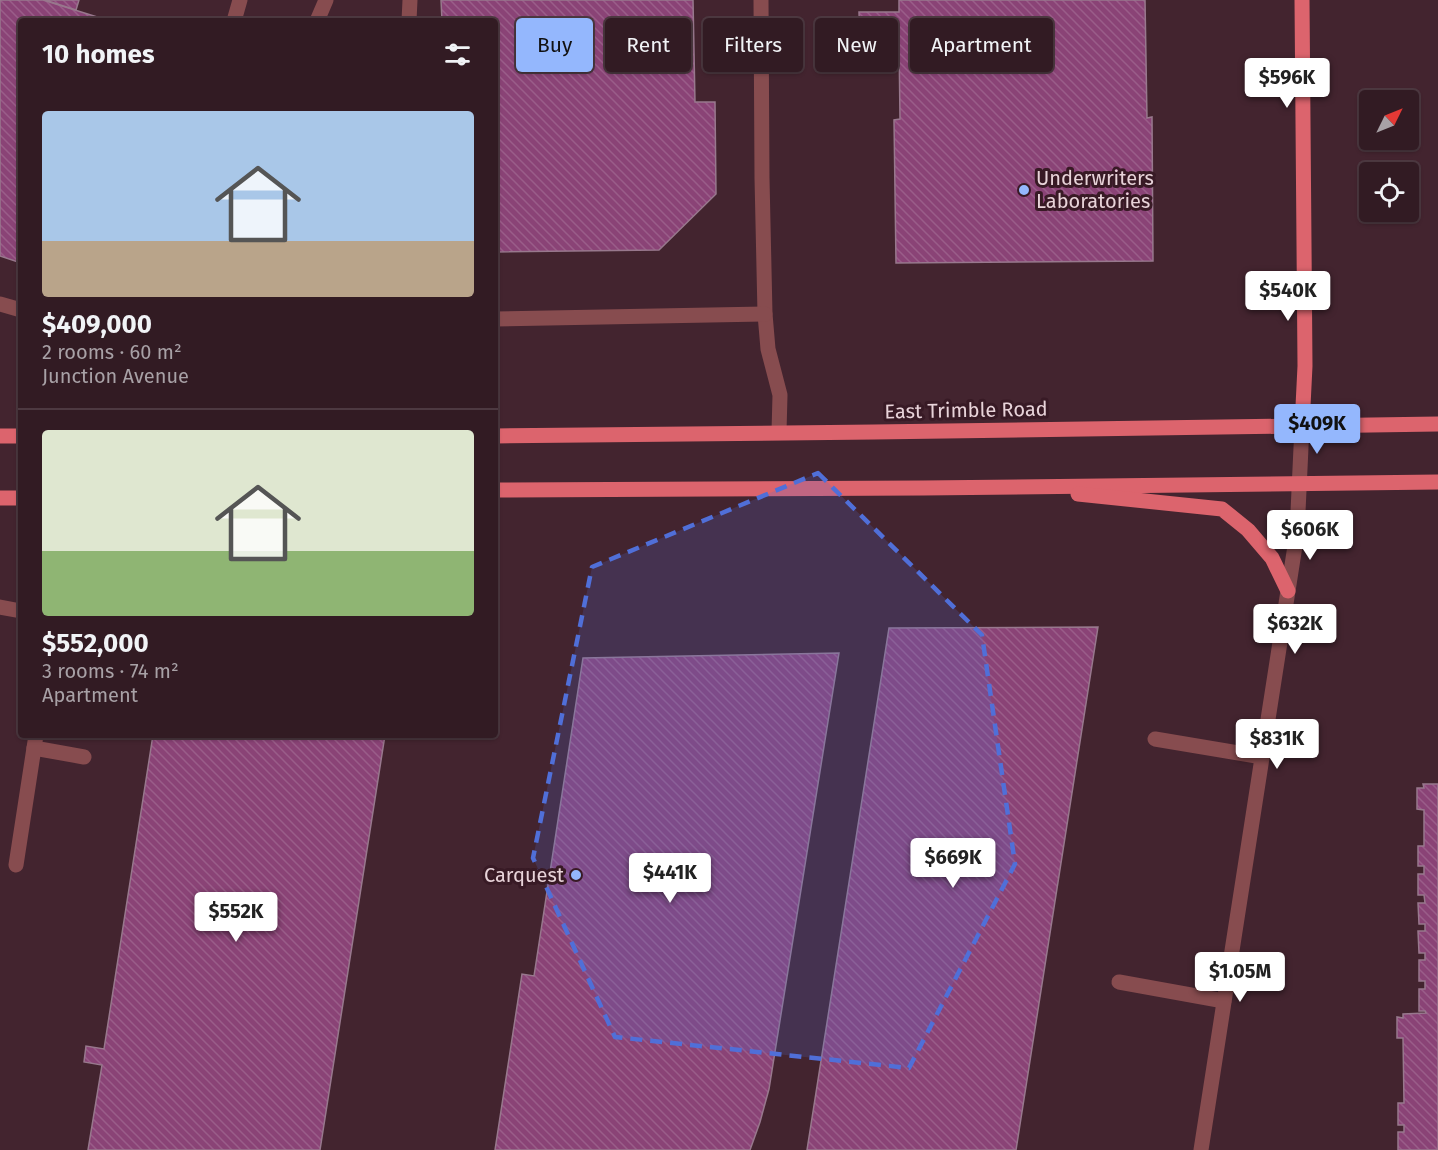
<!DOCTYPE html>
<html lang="en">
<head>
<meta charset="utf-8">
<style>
  :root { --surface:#321b23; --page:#3a242b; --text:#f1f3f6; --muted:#a8a1a6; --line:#4d3941; --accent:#94b7fd }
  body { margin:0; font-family:"Fira Sans",sans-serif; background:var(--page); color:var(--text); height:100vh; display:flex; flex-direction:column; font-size:22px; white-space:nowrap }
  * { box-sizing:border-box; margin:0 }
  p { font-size:20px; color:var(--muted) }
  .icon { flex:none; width:33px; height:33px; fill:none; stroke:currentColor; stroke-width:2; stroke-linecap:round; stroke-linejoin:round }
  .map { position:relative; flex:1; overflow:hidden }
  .side { position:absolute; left:18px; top:18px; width:480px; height:720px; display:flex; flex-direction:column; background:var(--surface); border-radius:6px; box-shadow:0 2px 4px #0004,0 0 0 2px var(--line) }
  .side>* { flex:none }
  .top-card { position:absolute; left:516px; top:18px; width:570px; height:54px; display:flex; gap:12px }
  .needle { width:39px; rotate:47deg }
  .controls { position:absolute; left:1359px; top:90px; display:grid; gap:12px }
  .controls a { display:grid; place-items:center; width:60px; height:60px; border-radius:6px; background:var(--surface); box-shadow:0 2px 4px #0004,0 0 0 2px var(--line); font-size:30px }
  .price { position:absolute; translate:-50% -51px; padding:0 14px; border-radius:6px; background:#fff; color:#222; font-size:20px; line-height:39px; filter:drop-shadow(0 2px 3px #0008) }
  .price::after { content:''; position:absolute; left:50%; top:36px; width:18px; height:14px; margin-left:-9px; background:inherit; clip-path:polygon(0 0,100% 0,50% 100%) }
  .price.selected { background:var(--accent); color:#111 }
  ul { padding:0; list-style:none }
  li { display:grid; align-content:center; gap:12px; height:318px; padding:0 24px }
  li+li { border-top:2px solid var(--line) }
  li span { display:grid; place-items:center; height:186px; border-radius:6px; color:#555 }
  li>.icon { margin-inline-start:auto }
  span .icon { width:108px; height:108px; fill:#fffc; stroke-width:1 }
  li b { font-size:26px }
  h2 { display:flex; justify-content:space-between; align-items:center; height:72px; padding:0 24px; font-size:26px }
  .chip { padding:0 21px; border-radius:6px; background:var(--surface); box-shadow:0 2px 4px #0004,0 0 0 2px var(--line); font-size:21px; line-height:54px }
  .chip.selected { background:var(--accent); color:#111 }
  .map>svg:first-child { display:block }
  .building { fill:url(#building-back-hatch); stroke:#98788d; stroke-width:1.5 }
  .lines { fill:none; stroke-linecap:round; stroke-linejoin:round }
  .minor { stroke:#874c4f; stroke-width:15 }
  .major { stroke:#dc646d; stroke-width:15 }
  .marked { fill:#506fd8; fill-opacity:0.2; stroke:#506fd8; stroke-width:4.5; stroke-dasharray:12 8; stroke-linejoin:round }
  .poi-dot { fill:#94b7fd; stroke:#381a25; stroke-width:2 }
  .labels { text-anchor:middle; stroke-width:6; stroke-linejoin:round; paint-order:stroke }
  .poi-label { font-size:20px; fill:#e8d3d9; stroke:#381a25; text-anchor:start }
  .street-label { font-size:20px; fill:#e8d3d9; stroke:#381a25 }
</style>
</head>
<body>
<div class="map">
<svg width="1438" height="1150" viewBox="0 0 1438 1150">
  <defs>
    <pattern id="building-back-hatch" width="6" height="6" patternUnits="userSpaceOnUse" patternTransform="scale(1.5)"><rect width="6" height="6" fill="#8a4376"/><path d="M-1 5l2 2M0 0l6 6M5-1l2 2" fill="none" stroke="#9a5d89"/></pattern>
  </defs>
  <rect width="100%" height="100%" fill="#43242f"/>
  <g class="building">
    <path d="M0,0H43L110,21H21V263L0,256Z"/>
    <path d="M45,0H79L76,10Z"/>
    <path d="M441,0H693L695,102H715L716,194L659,250L495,252V21H442Z"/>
    <path d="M899,0H1145L1147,118L1152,117L1153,261L896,263L894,120L900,119L899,42H860L859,12H899Z"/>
    <path d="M1098,627L1016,1150H807L889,628Z"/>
    <path d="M839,653L769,1089L760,1122L750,1150H495L522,974L534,976L583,658Z"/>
    <path d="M153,735H385L320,1150H88L102,1065L84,1062L86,1046L104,1049Z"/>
    <path d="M1423,784H1438V1150H1398V1132H1404V1125H1398V1103H1404L1403,1038H1397V1017L1403,1018V1014L1426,1013L1425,1011H1419V989H1425V981H1419V960H1425V953H1419L1418,931H1425V924H1419L1418,903H1425L1424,895H1418V874H1424V866H1418V846H1424V810L1417,809V788H1424Z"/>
  </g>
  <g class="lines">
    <g class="minor">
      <path d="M761,0L762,178L765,314L768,349L780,395L779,432"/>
      <path d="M234,21L240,0"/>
      <path d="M317,21L326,0"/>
      <path d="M409,21L410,0"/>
      <path d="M0,304L21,310"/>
      <path d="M495,319L765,314"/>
      <path d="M0,607L21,611"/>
      <path d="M1155,739L1262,757"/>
      <path d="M34,748L84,757"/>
      <path d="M16,865L36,735"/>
      <path d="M1119,982L1224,1001"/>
      <path d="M1201,1150L1297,533L1302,426"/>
    </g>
    <g class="major">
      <path d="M1302,426L1305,366L1302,0"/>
      <path d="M0,436H21"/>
      <path d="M495,436L874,432L1438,424"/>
      <path d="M495,490L923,488L1438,482"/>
      <path d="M1078,494L1222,509L1248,530L1272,558L1288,591"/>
      <path d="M0,498H21"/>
    </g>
  </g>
  <path class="marked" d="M818,473L982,635L1015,864L909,1068L615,1037L533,858L592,567Z"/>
  <g class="poi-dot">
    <circle cx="1024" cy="190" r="6"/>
    <circle cx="576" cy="875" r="6"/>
  </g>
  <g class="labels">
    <g class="poi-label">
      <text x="1036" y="185">Underwriters<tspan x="1036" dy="23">Laboratories</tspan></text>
      <text x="564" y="882" text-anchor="end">Carquest</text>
    </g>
    <g class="street-label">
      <text transform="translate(966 410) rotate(-1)" y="7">East Trimble Road</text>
    </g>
  </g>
</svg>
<div class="controls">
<a><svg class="needle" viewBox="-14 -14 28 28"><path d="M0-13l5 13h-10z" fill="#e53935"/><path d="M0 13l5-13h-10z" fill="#a8a1a6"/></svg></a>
<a><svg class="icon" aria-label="locate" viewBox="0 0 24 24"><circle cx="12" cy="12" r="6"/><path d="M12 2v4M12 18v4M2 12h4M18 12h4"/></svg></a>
</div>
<b class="price" style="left:1287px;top:109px">$596K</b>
<b class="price" style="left:1288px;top:322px">$540K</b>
<b class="price selected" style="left:1317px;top:455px">$409K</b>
<b class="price" style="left:1310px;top:561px">$606K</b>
<b class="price" style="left:1295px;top:655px">$632K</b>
<b class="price" style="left:1277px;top:770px">$831K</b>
<b class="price" style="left:953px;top:889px">$669K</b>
<b class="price" style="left:670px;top:904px">$441K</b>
<b class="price" style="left:236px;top:943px">$552K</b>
<b class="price" style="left:1240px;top:1003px">$1.05M</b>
<div class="top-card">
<a class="chip selected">Buy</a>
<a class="chip">Rent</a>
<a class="chip">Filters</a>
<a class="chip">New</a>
<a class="chip">Apartment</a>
</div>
<section class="side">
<h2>10 homes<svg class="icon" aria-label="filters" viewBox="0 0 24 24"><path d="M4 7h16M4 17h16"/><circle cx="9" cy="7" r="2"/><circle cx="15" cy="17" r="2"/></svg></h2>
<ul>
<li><span style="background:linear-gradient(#a9c7e8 70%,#b9a48a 0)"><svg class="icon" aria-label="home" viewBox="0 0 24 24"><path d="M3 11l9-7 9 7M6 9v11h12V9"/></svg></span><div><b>$409,000</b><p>2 rooms · 60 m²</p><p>Junction Avenue</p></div></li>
<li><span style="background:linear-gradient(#dfe7d0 65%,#8fb573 0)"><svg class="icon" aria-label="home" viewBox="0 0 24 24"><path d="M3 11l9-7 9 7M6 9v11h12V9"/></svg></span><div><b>$552,000</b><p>3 rooms · 74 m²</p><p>Apartment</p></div></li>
</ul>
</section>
</div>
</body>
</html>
